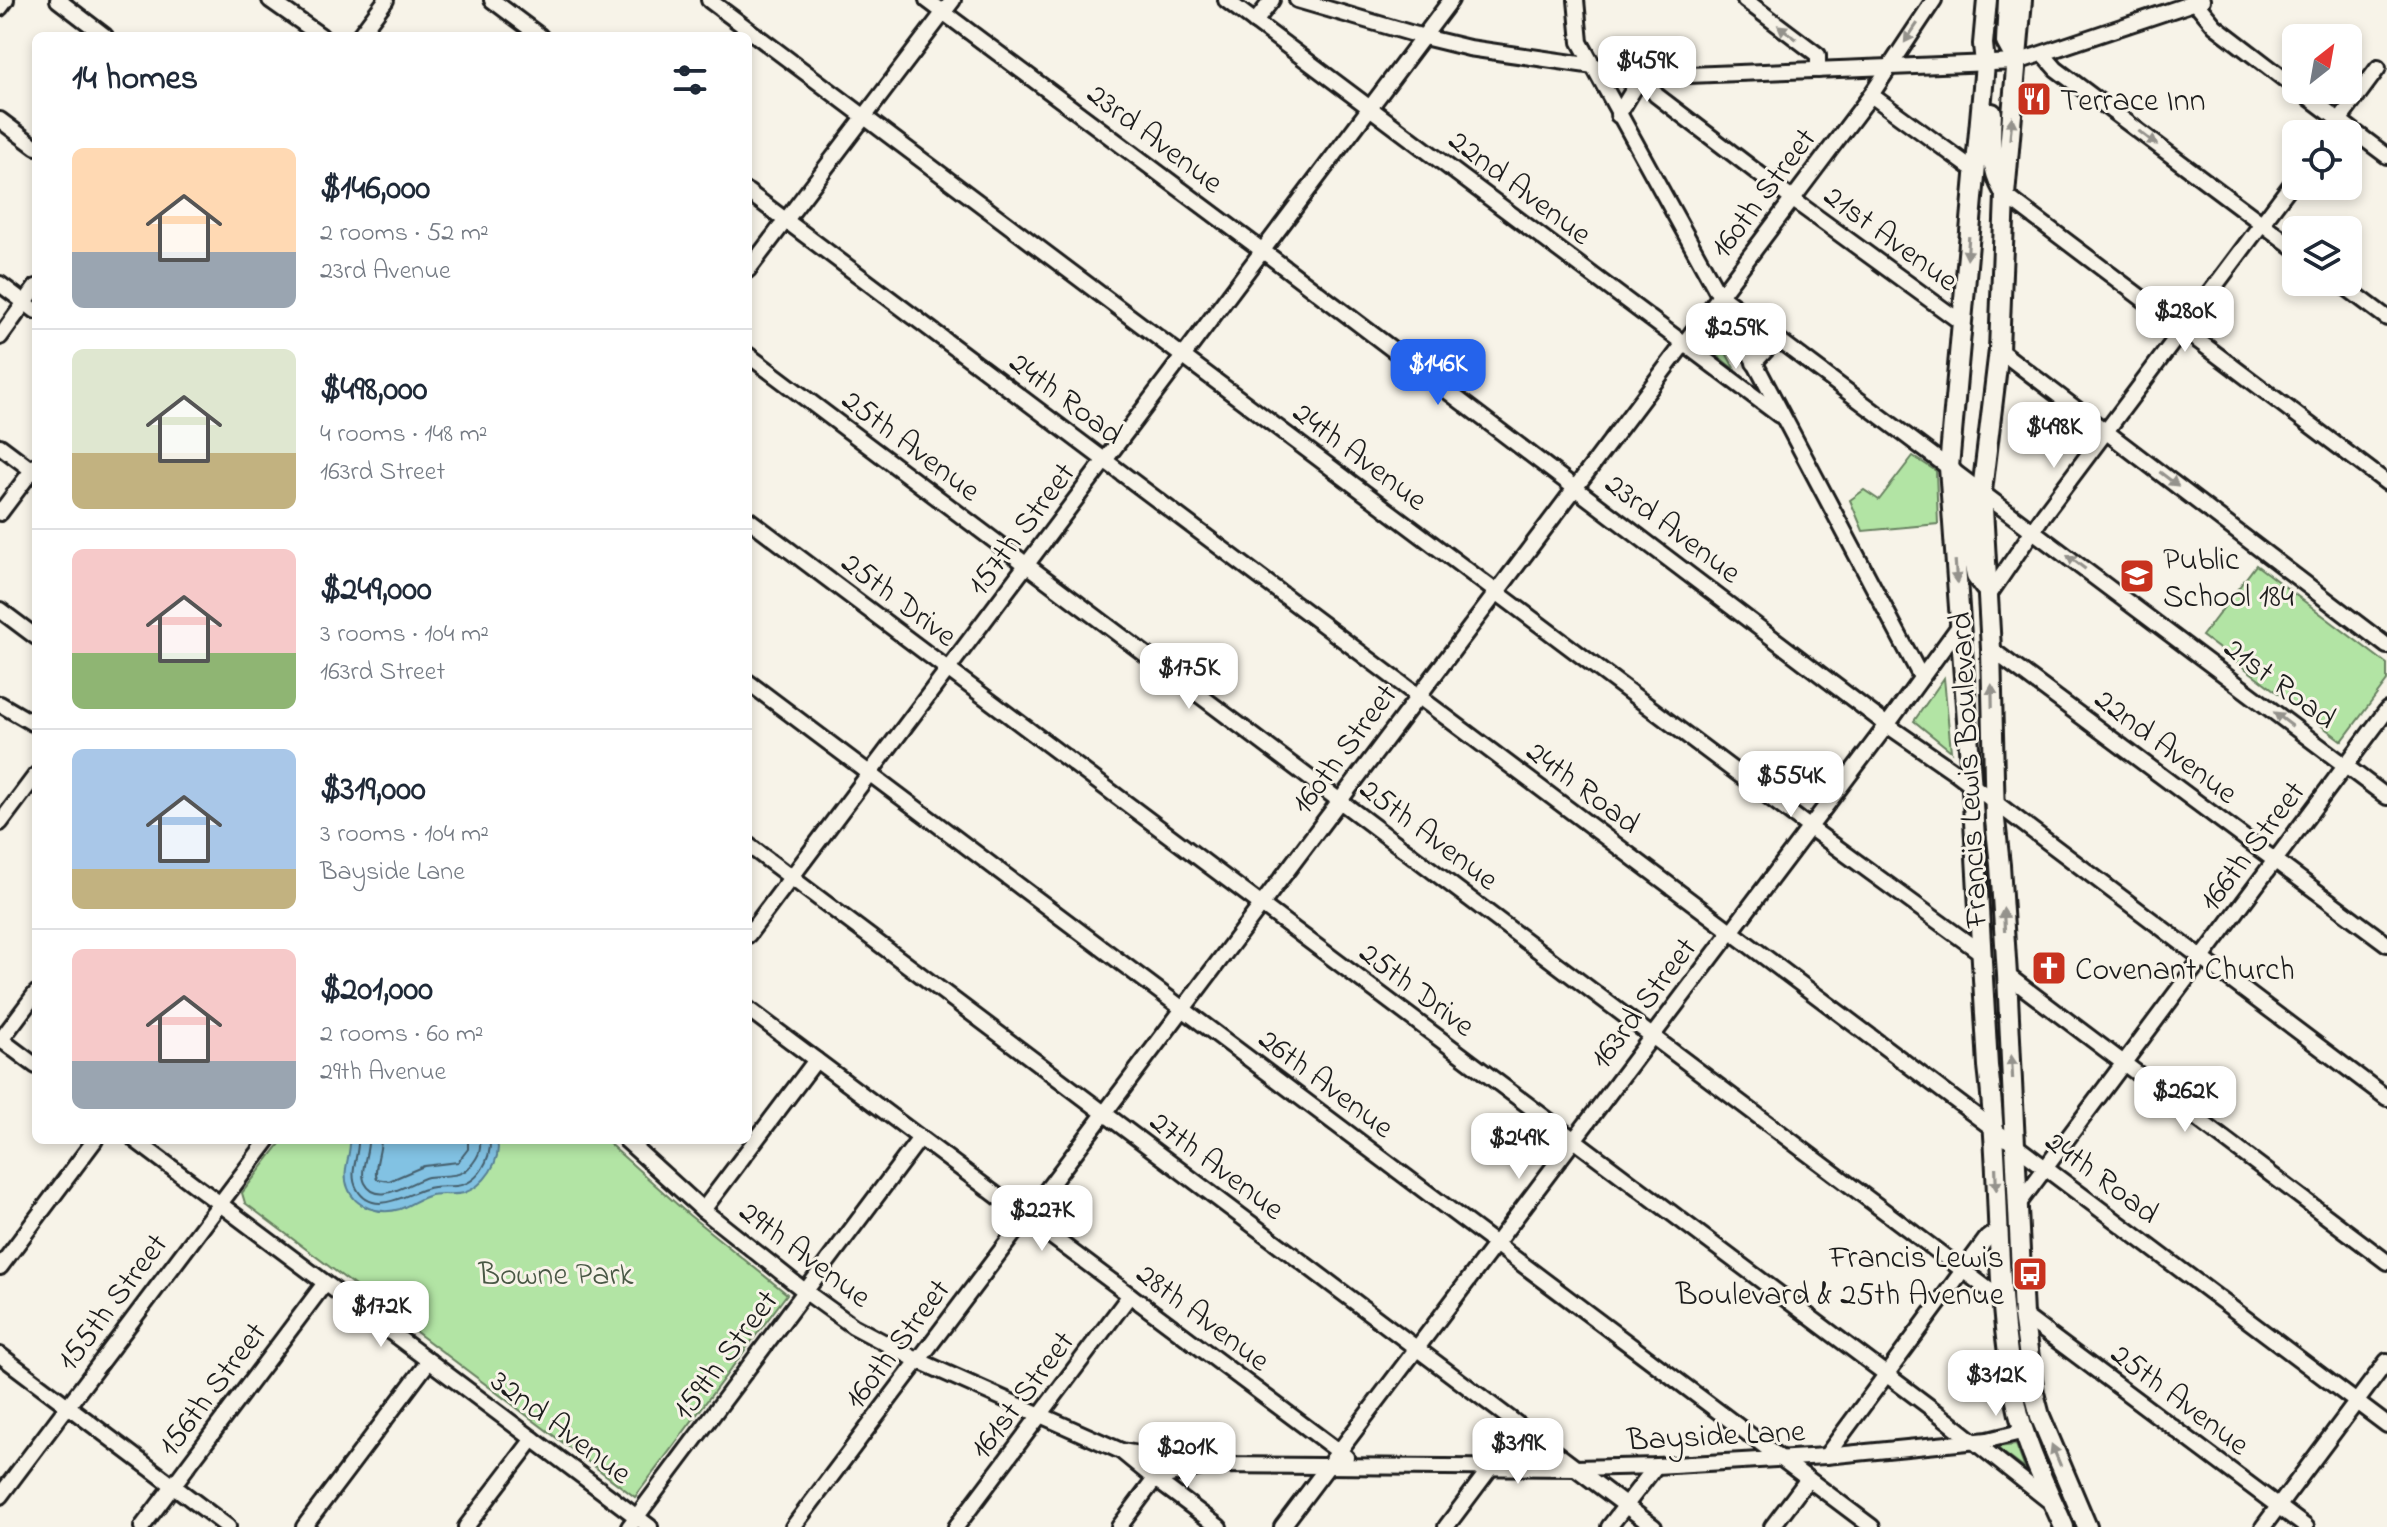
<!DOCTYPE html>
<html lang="en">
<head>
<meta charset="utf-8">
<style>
  :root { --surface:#fff; --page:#f6f6f7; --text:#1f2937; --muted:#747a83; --line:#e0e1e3; --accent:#2563eb }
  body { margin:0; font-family:"Indie Flower",sans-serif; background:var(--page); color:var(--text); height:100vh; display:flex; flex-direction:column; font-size:30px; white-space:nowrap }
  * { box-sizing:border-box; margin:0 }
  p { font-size:26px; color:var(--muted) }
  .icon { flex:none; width:44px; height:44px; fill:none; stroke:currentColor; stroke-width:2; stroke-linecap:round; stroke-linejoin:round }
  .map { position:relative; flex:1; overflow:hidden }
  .sheet { position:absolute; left:32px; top:32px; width:720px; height:1112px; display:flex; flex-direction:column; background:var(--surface); border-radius:12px; box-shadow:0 4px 12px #0003 }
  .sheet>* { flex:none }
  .needle { width:52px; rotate:31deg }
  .tools { position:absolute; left:2282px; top:24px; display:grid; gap:16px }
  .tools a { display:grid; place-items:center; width:80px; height:80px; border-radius:12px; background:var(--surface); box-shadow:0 4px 12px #0003; font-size:40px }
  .price { position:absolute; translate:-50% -68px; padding:0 18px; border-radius:16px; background:#fff; color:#222; font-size:26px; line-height:52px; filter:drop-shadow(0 2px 4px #0008) }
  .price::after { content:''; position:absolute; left:50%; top:48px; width:24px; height:18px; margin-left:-12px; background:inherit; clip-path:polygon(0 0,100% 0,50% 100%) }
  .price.current { background:var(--accent); color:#fff }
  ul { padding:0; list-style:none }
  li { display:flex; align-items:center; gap:24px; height:200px; padding:0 40px }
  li+li { border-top:2px solid var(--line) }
  li span { display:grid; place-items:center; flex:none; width:224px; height:160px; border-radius:12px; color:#555 }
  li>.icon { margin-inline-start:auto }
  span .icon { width:96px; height:96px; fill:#fffc; stroke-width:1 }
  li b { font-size:34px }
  h2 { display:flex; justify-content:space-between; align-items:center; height:96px; padding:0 40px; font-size:34px }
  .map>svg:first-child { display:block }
  .green { fill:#b2e4a4; stroke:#678060; stroke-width:2 }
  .water { fill:#82c2e3; stroke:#598093; stroke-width:2 }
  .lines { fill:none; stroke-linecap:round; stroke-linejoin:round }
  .shore { stroke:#455e6c; stroke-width:2 }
  .minor-casing { stroke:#1c1c1c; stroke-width:20 }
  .major-casing { stroke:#1c1c1c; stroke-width:24 }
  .minor { stroke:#f7f3e8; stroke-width:14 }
  .major { stroke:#f7f3e8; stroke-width:18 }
  .oneway { fill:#94928c }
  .labels { text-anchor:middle; stroke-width:6; stroke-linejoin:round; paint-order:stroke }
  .poi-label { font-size:32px; fill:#1c1c1c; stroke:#f7f3e8; text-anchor:start }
  .street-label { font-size:32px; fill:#1c1c1c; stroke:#f7f3e8 }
  .park-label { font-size:32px; fill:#495845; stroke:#f7f3e8 }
</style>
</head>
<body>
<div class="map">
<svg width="2387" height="1527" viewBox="0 0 2387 1527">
  <rect width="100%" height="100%" fill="#f7f3e8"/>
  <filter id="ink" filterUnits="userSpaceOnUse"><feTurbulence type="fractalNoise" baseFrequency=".0125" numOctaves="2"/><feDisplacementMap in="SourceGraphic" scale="16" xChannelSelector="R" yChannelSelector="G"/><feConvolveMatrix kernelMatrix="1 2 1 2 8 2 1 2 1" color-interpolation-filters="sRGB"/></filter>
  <g filter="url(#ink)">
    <g class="green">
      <path d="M1714,329L1735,370L1703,344Z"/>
      <path d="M1913,456L1936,471L1938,524L1863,531L1850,500L1864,490L1879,500Z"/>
      <path d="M2256,565L2387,664V681L2342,741L2202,636Z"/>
      <path d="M1944,678L1951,751L1914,721Z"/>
      <path d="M283,1140H605L689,1215L787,1294L635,1497L245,1203L242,1193Z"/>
      <path d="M2016,1445L2025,1469L1996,1447Z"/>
    </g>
    <path class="water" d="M350,1140H497C502,1161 484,1186 464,1193C452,1196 440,1192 428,1196C418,1199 409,1206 400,1209C380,1215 355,1208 348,1188C341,1171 351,1157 350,1140Z"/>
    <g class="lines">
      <g class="shore">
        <path d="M358,1140C359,1157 348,1173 357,1189C373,1217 404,1195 425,1189C435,1185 445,1187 456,1186C478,1184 491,1160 490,1140"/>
        <path d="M368,1140C369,1153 359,1171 365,1183C378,1208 411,1181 428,1177C445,1174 461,1180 473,1163C479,1155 481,1150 480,1140"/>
        <path d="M381,1140C381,1152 373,1169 377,1179L389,1181L424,1166L458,1162L468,1149V1140"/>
      </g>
      <defs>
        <g id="minor">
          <path d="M58,0L105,36"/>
          <path d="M270,0L321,36"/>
          <path d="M492,0L540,36"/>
          <path d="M709,0L1809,827L1980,952"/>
          <path d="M927,0L1263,251L1887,725L1955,772L2387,1098"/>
          <path d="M1226,0L1779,415"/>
          <path d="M1297,0L1424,37L1469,48L1663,76L2017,62L2202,0"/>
          <path d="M1576,0L1580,42L1719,295L1921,677"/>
          <path d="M1745,0L1818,55V70"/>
          <path d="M2195,2L2215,26L2296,88"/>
          <path d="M0,8L6,0"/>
          <path d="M1255,22L1272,0"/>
          <path d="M359,36L386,0"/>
          <path d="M2043,54L2056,69L2296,249"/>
          <path d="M1643,74L1656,95L1792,199L1962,323"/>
          <path d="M2299,90L2387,156"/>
          <path d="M1871,95L1974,170"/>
          <path d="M1618,115L1643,74"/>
          <path d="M0,120L36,147"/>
          <path d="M2329,134L2378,68"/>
          <path d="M748,192L2387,1425"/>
          <path d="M2005,195L2387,483"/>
          <path d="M748,270L953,0"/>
          <path d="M2339,282L2387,318"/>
          <path d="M0,284L36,311"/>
          <path d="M1719,295L2387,797"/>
          <path d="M0,337L36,287"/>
          <path d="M1999,350L2387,646"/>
          <path d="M748,355L2001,1299"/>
          <path d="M1754,363L1777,338"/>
          <path d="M0,446L36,473"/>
          <path d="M0,513L36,465"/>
          <path d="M748,519L1943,1417L2053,1504"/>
          <path d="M1989,595L2044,514L2296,178"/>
          <path d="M0,610L36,637"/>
          <path d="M1991,649L2387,944"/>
          <path d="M748,682L1872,1527"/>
          <path d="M0,704L36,725"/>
          <path d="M0,823L36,775"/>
          <path d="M748,845L1654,1527"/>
          <path d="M748,935L1451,0"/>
          <path d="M2007,975L2387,1262"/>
          <path d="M748,1009L1346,1457"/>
          <path d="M0,1039L36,1066"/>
          <path d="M0,1041L36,993"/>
          <path d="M135,1140L650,1527"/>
          <path d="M626,1140L703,1210L806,1292L853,1326L917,1360L1121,1451L1155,1479L1219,1527"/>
          <path d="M2017,1206L2387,710"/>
          <path d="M703,1210L816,1060"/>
          <path d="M0,1267L95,1140"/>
          <path d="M2023,1315L2306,1527"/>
          <path d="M0,1355L228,1527"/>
          <path d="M1121,1451L1208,1465L1575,1468L1656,1466L1826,1456L1988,1440L2025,1431"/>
          <path d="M1826,1456L1987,1238L1998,1230"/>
          <path d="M0,1496L268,1140"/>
          <path d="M142,1527L325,1283"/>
          <path d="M304,1527L429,1361"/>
          <path d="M466,1527L533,1439"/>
          <path d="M629,1527L920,1138"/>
          <path d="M793,1527L1871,95L1934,0"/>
          <path d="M956,1527L1130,1295"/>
          <path d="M1119,1527L1155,1479L1201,1467"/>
          <path d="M1282,1527L1887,725L1960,625"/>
          <path d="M1446,1527L1521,1427"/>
          <path d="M1609,1527L1656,1466"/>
          <path d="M1772,1527L1808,1479"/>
          <path d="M2263,1527L2387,1361"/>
        </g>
        <g id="major">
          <path d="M1987,0L1983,44L1985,64L1949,467L1973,804L1988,1066C2002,1177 1993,1291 2016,1401C2024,1443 2047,1488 2064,1527"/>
          <path d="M2008,0L2006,42L2017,62"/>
          <path d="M2022,0L2005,195L1999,350L1982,491L1991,649L1995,820L2000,865L2007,975L2023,1315L2034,1393L2040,1416L2087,1527"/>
          <path d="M1992,113C1990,140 1990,168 2004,192"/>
          <path d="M1950,469L1965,490L1969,542L1976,576L1984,587"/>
        </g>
      </defs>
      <use href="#minor" class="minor-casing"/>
      <use href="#major" class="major-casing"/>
      <use href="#minor" class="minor"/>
      <use href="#major" class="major"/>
    </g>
    <defs><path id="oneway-solid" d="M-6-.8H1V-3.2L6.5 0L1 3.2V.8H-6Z" transform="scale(2)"/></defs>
    <g class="oneway">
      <use href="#oneway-solid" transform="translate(1787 32) rotate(-143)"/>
      <use href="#oneway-solid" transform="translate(1911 33) rotate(124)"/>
      <use href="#oneway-solid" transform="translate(2011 128) rotate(-85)"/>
      <use href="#oneway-solid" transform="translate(2148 138) rotate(37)"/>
      <use href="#oneway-solid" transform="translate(1968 248) rotate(94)"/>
      <use href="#oneway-solid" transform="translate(2169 479) rotate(37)"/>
      <use href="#oneway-solid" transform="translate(2076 562) rotate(-143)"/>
      <use href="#oneway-solid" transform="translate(1956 572) rotate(86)"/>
      <use href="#oneway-solid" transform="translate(1992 696) rotate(-91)"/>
      <use href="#oneway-solid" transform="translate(2283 719) rotate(-143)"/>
      <use href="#oneway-solid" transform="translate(2004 920) rotate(-93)"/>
      <use href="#oneway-solid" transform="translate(2012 1067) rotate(-93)"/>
      <use href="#oneway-solid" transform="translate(1996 1179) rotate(88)"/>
      <use href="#oneway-solid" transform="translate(2056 1455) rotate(-113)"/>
    </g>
  </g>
  <defs>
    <symbol id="restaurant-square" viewBox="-11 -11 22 22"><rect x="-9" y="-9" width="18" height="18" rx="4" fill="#c8321e" stroke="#f7f3e8"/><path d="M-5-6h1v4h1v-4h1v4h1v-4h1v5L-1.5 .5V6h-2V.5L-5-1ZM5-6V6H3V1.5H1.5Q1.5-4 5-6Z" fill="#fff"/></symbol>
    <symbol id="school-square" viewBox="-11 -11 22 22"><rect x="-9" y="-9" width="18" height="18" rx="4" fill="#c8321e" stroke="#f7f3e8"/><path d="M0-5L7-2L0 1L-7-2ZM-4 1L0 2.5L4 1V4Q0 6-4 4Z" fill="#fff"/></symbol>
    <symbol id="church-square" viewBox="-11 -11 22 22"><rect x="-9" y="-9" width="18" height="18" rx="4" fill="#c8321e" stroke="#f7f3e8"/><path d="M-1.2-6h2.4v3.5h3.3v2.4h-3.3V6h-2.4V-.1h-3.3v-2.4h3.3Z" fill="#fff"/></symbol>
    <symbol id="bus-square" viewBox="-11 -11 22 22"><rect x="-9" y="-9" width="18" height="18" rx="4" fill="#c8321e" stroke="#f7f3e8"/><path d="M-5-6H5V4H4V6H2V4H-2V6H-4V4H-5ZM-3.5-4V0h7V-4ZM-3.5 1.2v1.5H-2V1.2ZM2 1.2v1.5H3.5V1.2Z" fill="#fff"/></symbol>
  </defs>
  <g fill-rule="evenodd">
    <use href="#restaurant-square" x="2014" y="79" width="40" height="40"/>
    <use href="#school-square" x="2117" y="556" width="40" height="40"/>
    <use href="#church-square" x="2029" y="948" width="40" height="40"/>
    <use href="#bus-square" x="2010" y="1254" width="40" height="40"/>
  </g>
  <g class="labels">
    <g class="poi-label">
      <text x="2060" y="110">Terrace Inn</text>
      <text x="2163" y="569">Public<tspan x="2163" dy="37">School 184</tspan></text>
      <text x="2075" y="979">Covenant Church</text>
      <text x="2004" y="1267" text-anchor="end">Francis Lewis<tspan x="2004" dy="37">Boulevard &amp; 25th Avenue</tspan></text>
    </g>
    <g class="street-label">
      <text transform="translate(1156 137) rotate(37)" y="11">23rd Avenue</text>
      <text transform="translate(1521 186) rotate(37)" y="11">22nd Avenue</text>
      <text transform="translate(1762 192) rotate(-53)" y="11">160th Street</text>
      <text transform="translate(1892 237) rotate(36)" y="11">21st Avenue</text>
      <text transform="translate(1067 397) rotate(37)" y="11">24th Road</text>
      <text transform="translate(912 444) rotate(37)" y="11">25th Avenue</text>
      <text transform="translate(1361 455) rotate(37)" y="11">24th Avenue</text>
      <text transform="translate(1674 527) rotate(37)" y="11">23rd Avenue</text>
      <text transform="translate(1020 528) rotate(-53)" y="11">157th Street</text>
      <text transform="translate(900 598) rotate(37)" y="11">25th Drive</text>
      <text transform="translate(2281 682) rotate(37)" y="11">21st Road</text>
      <text transform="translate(2167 745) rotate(37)" y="11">22nd Avenue</text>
      <text transform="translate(1343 748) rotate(-53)" y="11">160th Street</text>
      <text transform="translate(1967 770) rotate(-93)" y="11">Francis Lewis Boulevard</text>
      <text transform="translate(1584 786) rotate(37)" y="11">24th Road</text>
      <text transform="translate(1430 833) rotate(37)" y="11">25th Avenue</text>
      <text transform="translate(2251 845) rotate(-53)" y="11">166th Street</text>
      <text transform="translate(1418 988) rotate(37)" y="11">25th Drive</text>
      <text transform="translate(1642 1002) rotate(-53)" y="11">163rd Street</text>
      <text transform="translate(1327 1082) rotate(37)" y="11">26th Avenue</text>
      <text transform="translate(1218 1164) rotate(37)" y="11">27th Avenue</text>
      <text transform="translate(2103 1176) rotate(37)" y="11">24th Road</text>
      <text transform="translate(806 1253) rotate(37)" y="11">29th Avenue</text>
      <text transform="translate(111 1301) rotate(-53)" y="11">155th Street</text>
      <text transform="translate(1204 1316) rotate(37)" y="11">28th Avenue</text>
      <text transform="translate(896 1343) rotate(-53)" y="11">160th Street</text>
      <text transform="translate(724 1354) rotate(-53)" y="11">159th Street</text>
      <text transform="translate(211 1388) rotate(-53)" y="11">156th Street</text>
      <text transform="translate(1021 1394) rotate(-53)" y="11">161st Street</text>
      <text transform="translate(2181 1398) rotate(37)" y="11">25th Avenue</text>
      <text transform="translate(562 1426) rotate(37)" y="11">32nd Avenue</text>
      <text transform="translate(1716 1434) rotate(-3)" y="11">Bayside Lane</text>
    </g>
    <g class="park-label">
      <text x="556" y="1284">Bowne Park</text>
    </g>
  </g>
</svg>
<div class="tools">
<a><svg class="needle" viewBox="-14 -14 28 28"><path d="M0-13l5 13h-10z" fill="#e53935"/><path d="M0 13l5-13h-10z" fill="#747a83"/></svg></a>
<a><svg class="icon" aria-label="locate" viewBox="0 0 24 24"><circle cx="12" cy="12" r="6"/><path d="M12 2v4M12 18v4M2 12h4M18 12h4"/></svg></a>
<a><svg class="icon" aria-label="layers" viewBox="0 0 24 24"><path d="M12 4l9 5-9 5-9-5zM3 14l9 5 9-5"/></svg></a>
</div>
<b class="price" style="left:1647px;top:104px">$459K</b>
<b class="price" style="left:2185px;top:354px">$280K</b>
<b class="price" style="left:1736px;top:371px">$259K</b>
<b class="price current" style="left:1438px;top:407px">$146K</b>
<b class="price" style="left:2054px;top:470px">$498K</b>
<b class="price" style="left:1189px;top:711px">$175K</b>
<b class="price" style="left:1791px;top:819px">$554K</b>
<b class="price" style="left:2185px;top:1134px">$262K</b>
<b class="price" style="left:1519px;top:1181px">$249K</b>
<b class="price" style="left:1042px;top:1253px">$227K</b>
<b class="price" style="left:381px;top:1349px">$172K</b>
<b class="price" style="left:1996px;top:1418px">$312K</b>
<b class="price" style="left:1518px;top:1486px">$319K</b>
<b class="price" style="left:1187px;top:1490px">$201K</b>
<section class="sheet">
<h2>14 homes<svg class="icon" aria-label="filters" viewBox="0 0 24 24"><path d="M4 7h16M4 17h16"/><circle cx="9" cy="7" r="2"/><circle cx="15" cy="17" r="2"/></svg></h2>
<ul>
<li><span style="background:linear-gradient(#ffd9b3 65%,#9aa5b1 0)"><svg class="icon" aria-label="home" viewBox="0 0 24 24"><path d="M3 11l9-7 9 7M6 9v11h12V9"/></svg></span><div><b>$146,000</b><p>2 rooms · 52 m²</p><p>23rd Avenue</p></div></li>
<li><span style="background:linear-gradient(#dfe7d0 65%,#c2b280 0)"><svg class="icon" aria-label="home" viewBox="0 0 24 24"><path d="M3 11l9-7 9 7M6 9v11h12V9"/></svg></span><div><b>$498,000</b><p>4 rooms · 148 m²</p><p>163rd Street</p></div></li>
<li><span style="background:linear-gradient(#f6c9c9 65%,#8fb573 0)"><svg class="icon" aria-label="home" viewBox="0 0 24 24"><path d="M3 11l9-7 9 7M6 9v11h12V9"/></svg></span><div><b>$249,000</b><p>3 rooms · 104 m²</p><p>163rd Street</p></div></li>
<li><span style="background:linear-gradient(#a9c7e8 75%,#c2b280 0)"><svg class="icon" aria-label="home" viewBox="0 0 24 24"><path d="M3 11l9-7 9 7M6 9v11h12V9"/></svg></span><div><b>$319,000</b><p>3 rooms · 104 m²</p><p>Bayside Lane</p></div></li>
<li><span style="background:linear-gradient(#f6c9c9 70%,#9aa5b1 0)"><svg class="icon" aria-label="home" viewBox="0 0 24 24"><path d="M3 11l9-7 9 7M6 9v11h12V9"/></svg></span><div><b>$201,000</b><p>2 rooms · 60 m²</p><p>29th Avenue</p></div></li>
</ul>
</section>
</div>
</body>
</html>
